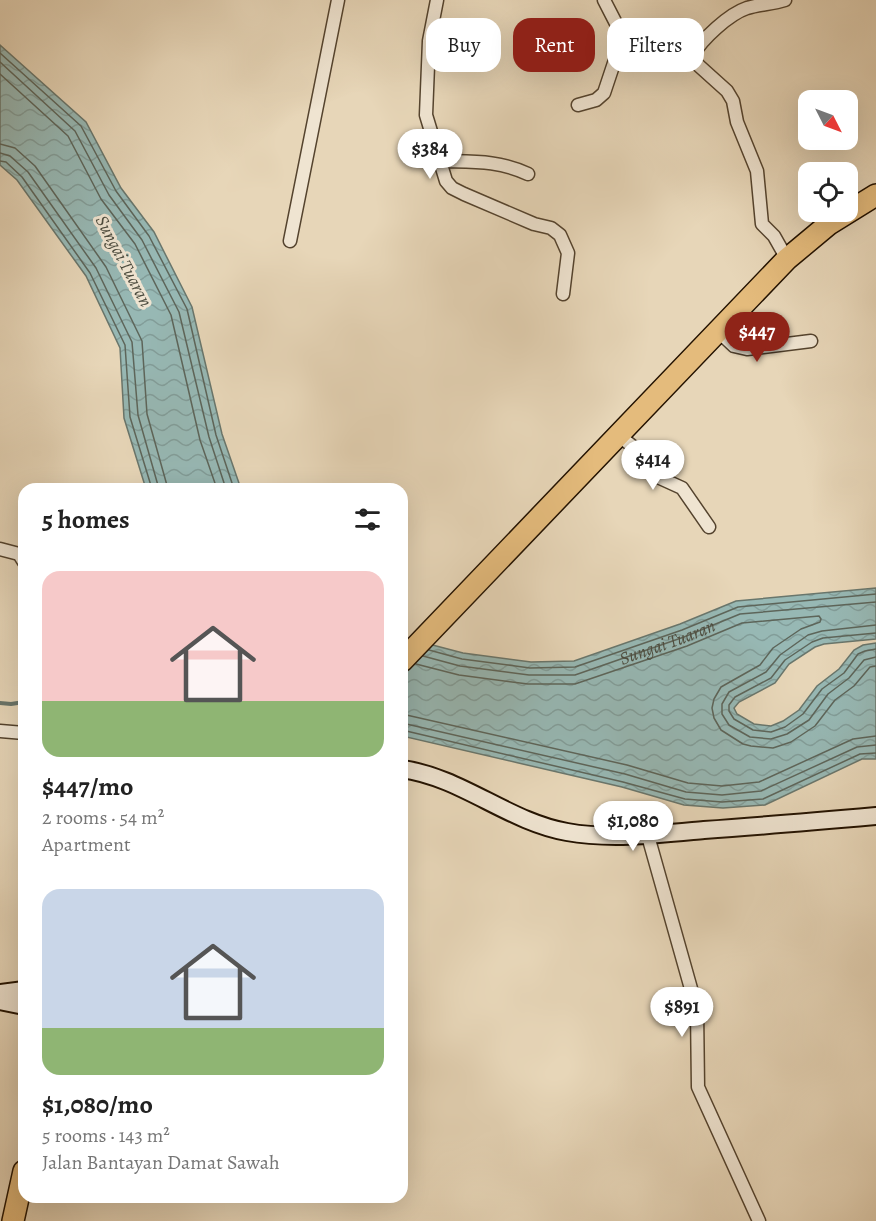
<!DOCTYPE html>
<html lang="en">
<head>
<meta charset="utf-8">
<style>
  :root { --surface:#fff; --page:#f6f6f6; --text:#222; --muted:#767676; --accent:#8f2418 }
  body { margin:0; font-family:Alegreya,serif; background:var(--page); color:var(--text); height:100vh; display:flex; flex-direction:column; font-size:22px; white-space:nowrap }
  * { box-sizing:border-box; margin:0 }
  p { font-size:20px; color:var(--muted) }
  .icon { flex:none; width:33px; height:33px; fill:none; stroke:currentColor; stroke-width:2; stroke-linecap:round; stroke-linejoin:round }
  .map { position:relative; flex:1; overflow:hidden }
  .sheet { position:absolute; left:18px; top:483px; width:390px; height:720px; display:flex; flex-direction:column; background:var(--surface); border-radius:18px; box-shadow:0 6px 24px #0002 }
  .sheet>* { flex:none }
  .top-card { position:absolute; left:426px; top:18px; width:360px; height:54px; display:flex; gap:12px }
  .needle { width:39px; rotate:132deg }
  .buttons { position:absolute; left:798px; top:90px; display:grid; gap:12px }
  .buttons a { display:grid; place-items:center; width:60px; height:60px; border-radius:12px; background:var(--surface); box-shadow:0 6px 24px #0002; font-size:30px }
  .price { position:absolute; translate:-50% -51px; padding:0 14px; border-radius:21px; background:#fff; color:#222; font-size:20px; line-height:39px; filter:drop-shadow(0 2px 3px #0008) }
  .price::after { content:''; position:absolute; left:50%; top:36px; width:18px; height:14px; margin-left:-9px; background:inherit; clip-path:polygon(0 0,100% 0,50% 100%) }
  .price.current { background:var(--accent); color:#fff }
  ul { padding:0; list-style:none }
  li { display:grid; align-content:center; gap:12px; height:318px; padding:0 24px }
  li span { display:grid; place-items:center; height:186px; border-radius:18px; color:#555 }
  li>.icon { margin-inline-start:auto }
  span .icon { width:108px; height:108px; fill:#fffc; stroke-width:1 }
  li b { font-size:26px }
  h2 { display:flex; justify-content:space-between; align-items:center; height:72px; padding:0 24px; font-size:26px }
  .tag { padding:0 21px; border-radius:18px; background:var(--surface); box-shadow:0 6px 24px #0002; font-size:21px; line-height:54px }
  .tag.current { background:var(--accent); color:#fff }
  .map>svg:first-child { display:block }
  .water { fill:url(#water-waves); stroke:#69766c; stroke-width:1.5 }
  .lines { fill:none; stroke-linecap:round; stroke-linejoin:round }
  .shore { stroke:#5d655a; stroke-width:1.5 }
  .stream { stroke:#69766c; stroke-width:4 }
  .street-casing { stroke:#54432e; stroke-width:15 }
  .secondary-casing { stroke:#231200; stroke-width:20 }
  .highway-casing { stroke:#231200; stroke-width:24 }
  .street { stroke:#efe4d1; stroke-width:12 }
  .secondary { stroke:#efe4d1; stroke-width:16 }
  .highway { stroke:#e4bb7c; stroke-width:21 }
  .labels { text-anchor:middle; stroke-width:6; stroke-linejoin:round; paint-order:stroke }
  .water-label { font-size:18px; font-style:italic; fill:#4c4c3f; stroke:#efe4d1 }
</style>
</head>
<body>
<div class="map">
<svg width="876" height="1221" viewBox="0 0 876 1221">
  <defs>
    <pattern id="water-waves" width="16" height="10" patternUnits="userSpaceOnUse" patternTransform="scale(1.5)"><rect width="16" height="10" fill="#97b8b4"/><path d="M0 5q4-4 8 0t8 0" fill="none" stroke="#829d99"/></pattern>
  </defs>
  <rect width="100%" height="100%" fill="#e7d6b8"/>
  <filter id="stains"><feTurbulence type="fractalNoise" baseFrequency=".00333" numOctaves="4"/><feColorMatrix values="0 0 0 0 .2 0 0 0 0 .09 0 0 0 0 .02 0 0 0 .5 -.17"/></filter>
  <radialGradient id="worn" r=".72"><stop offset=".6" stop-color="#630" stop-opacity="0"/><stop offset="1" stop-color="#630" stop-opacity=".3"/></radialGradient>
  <g class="water">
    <path d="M0,45L86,122L121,188L154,232L192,307L222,434L241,489H146L124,418L120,348L86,276L17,180L0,165Z"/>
    <path d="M876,588V639L824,644L815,647L789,664L775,683L739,702L734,708L737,714L754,724L771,726L783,721L799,710L817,686L839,669L854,650L863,645L876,643V759H862L765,805L723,808L684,805L622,787L402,736V637L463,653L531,662L574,661L680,624L736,601Z"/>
  </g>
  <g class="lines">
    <g class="shore">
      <path d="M0,53L81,126L116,191L149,236L187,309L216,435L234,489"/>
      <path d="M0,62L75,131L109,195L142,240L179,312L209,437L226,489"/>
      <path d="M0,74L68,136L101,199L135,244L171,315L200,440L217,489"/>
      <path d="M0,144L15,148L35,166L106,267L142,341L147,414L168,489"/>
      <path d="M0,153L10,156L28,172L96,268L132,342L138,415L159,489"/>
      <path d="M0,161L6,162L22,177L90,273L125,345L130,417L152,489"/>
      <path d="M876,625L822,631L808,635L780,655L766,672L729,692L722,704V714L729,725L750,737L771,739L787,734L809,720L828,694L849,678L864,660L876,657"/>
      <path d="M876,633L823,638L812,642L785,660L771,678L735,697L729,705V711L734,719L753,730L771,732L785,727L803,714L822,689L844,673L858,654L865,651L876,649"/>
      <path d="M429,650L462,659L530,668L575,667L682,630L738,607L876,594"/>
      <path id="s1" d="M423,656L460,666L529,675H575L684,637L740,614L876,602"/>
      <path d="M416,664L459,675L528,684H575L687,646L742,623L819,616L821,619L820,622L801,629L773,648L760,665L721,687L714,699L712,708L714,718L721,730L743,744L751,746L773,748L791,742L815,726L835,700L854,686L870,667L876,666"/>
      <path d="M402,714L627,765L688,783L722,786L759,782L853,739L876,736"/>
      <path d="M402,723L625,774L686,792L722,795L761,791L857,747L876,745"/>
      <path d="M402,730L623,782L685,799L722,802L763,799L860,754L876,753"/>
    </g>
    <path class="stream" d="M0,703L11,704L24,702"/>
    <defs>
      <g id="street">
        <path d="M437,0L429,41L426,115L446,181L452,188L464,194L534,224L551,228L560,235L568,253L563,294"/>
        <path d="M785,0C773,4 760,4 747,8C729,14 702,39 693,55L697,64L727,91L733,101L737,122L757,171L762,224L774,236L787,259"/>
        <path d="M578,105L596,100L604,93L621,42L622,35L604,0"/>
        <path d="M440,161C473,162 498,160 528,174"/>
        <path d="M290,241L338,0"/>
        <path d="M718,331L734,346L747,349L811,341"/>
        <path d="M618,435L649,459L653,464L655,474L660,478L682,488L709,527"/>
        <path d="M0,549L19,554L24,562"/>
        <path d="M0,731L24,733"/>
        <path d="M648,836L697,1010L698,1087L759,1221"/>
      </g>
      <g id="secondary">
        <path d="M402,769C461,777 509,822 567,832C610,840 661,834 704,830C761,826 819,821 876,816"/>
        <path d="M0,993L24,990"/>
        <path d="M0,1001L24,1006"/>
      </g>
      <g id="highway">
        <path d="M402,661L787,259L829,224L876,195"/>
        <path d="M13,1221L24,1171"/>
      </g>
    </defs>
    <use href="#street" class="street-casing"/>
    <use href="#secondary" class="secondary-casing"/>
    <use href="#highway" class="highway-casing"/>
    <use href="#street" class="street"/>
    <use href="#secondary" class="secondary"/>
    <use href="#highway" class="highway"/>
  </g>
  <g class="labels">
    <g class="water-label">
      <text transform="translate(124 261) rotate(62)" y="6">Sungai Tuaran</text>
      <text dy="6" stroke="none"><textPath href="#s1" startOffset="252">Sungai Tuaran</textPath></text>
    </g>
  </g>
  <rect width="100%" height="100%" filter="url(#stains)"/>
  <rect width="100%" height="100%" fill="url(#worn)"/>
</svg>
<div class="buttons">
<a><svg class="needle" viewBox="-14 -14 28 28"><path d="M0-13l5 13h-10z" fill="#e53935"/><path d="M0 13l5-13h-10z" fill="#767676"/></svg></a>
<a><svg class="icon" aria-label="locate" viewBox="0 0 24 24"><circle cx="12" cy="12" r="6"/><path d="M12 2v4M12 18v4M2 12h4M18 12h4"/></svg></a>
</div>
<b class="price" style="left:430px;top:180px">$384</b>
<b class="price current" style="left:757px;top:363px">$447</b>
<b class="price" style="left:653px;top:491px">$414</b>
<b class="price" style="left:633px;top:852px">$1,080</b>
<b class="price" style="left:682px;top:1038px">$891</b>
<div class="top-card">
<a class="tag">Buy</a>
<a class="tag current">Rent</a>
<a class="tag">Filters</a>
</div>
<section class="sheet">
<h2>5 homes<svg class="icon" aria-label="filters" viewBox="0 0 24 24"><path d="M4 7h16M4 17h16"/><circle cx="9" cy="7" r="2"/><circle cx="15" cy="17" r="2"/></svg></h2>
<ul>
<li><span style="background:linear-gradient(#f6c9c9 70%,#8fb573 0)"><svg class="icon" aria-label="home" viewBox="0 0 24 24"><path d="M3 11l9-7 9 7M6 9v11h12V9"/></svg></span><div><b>$447/mo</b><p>2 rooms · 54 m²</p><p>Apartment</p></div></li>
<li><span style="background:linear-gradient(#c9d6e8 75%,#8fb573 0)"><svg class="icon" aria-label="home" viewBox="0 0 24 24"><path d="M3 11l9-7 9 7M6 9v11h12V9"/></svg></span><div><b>$1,080/mo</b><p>5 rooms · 143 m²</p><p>Jalan Bantayan Damat Sawah</p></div></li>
</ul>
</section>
</div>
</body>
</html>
